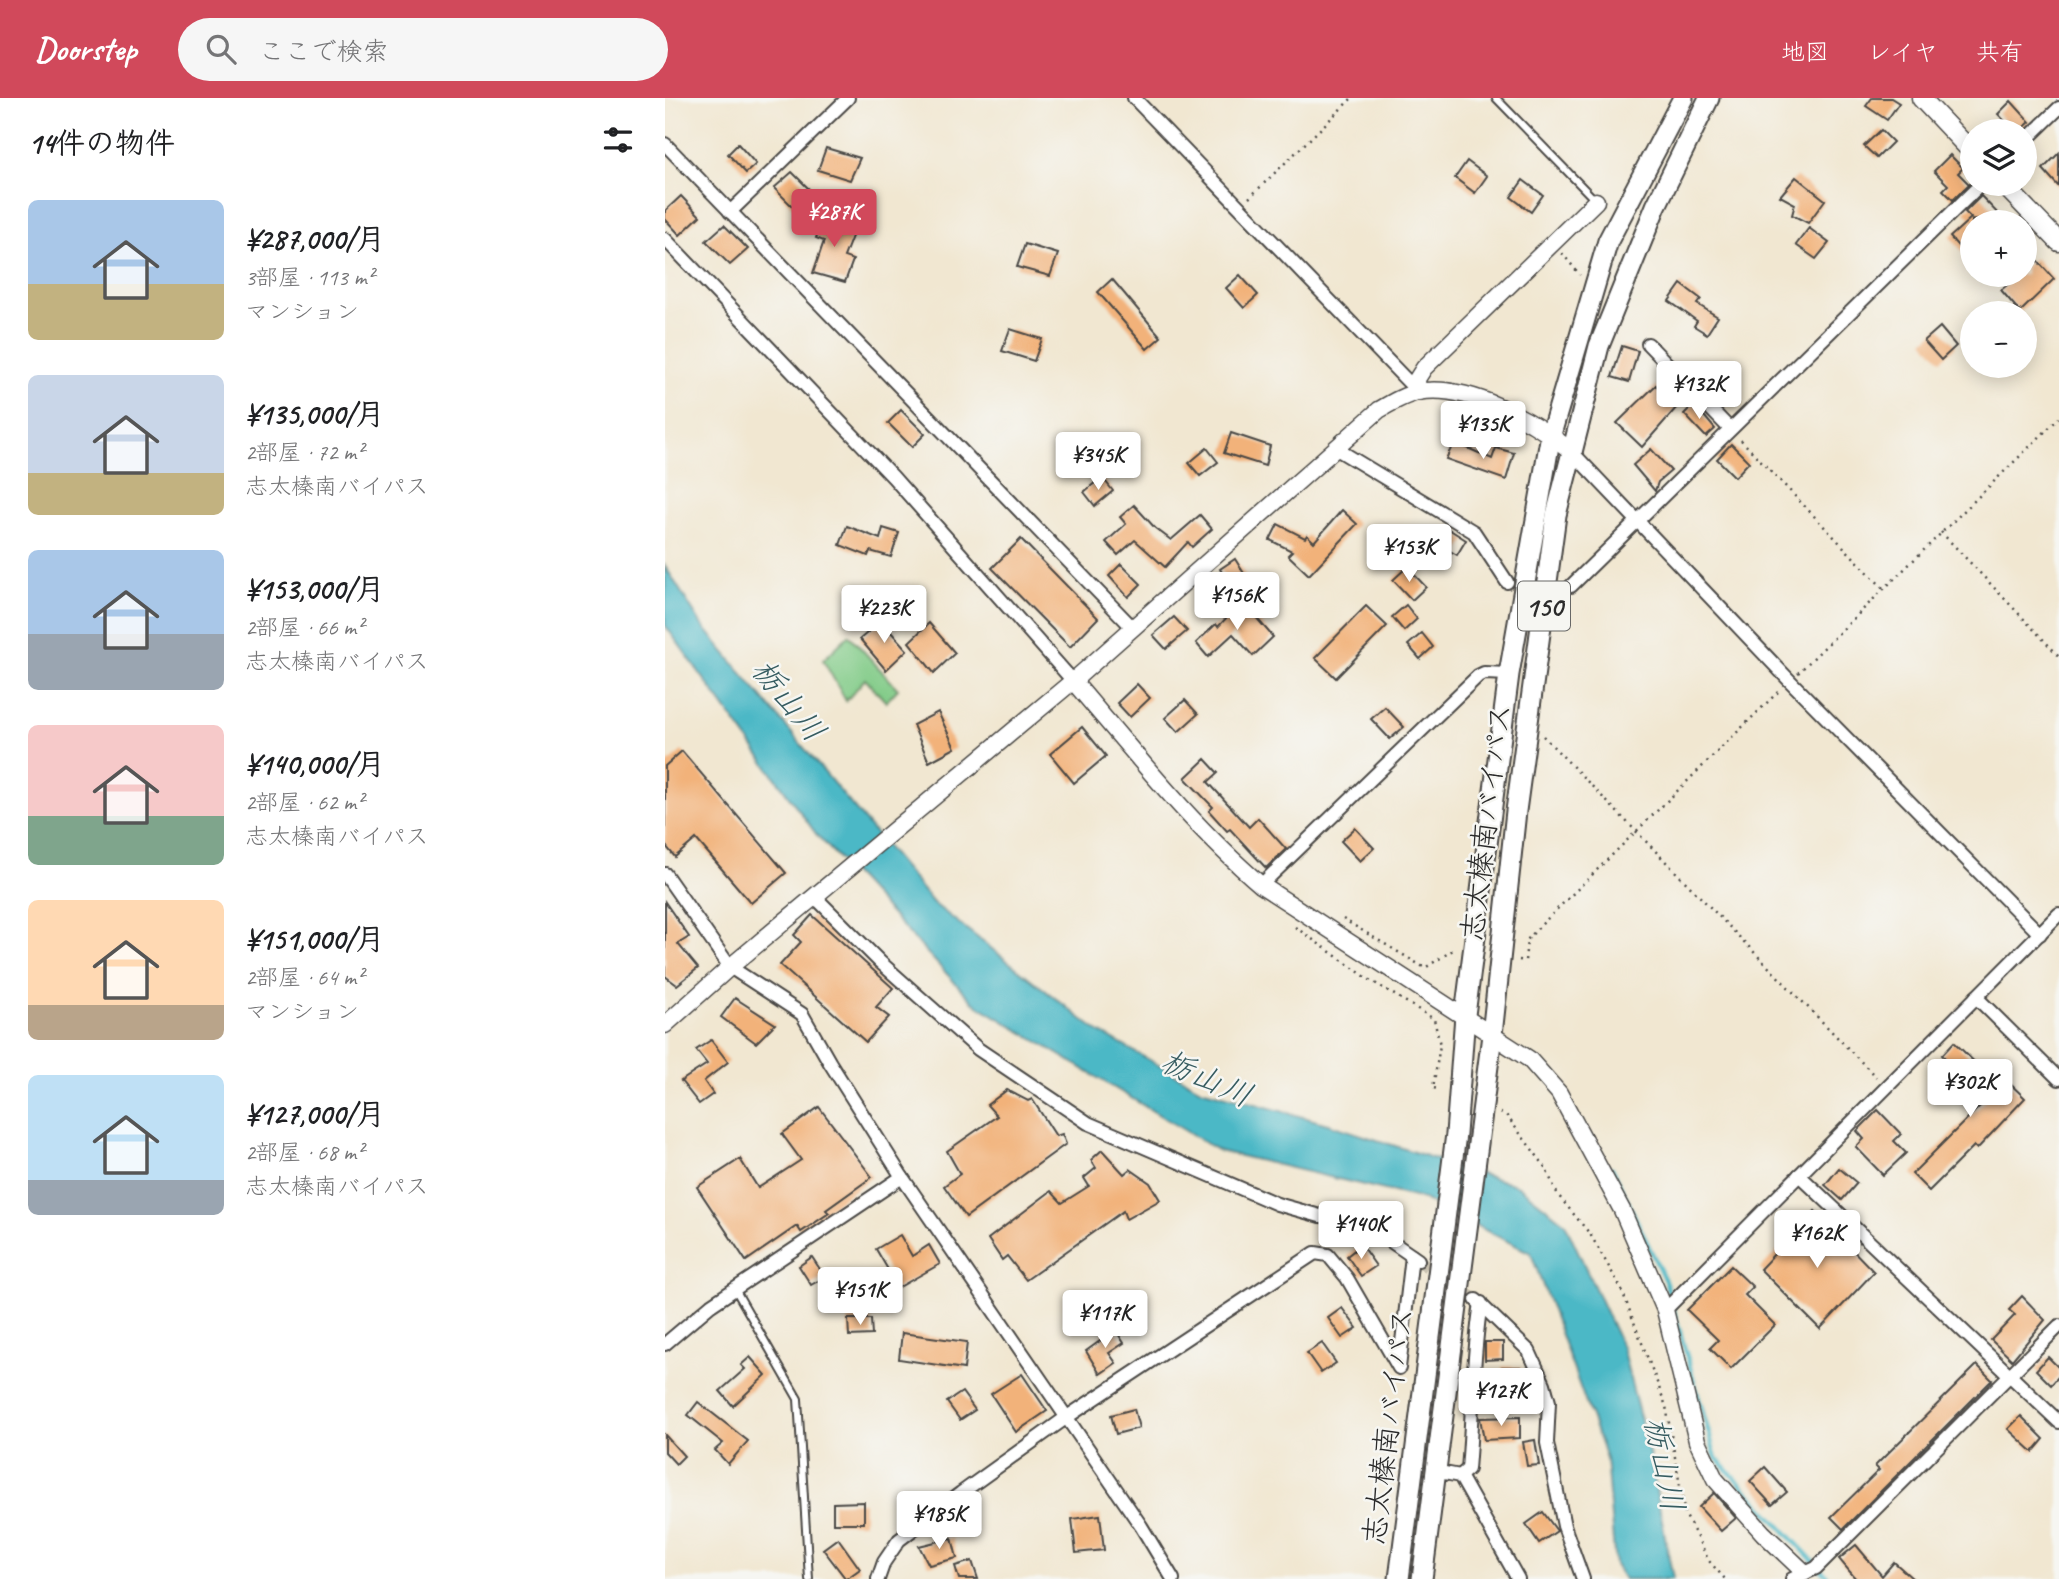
<!DOCTYPE html>
<html lang="ja">
<head>
<meta charset="utf-8">
<style>
  :root { --surface:#fff; --page:#f6f6f6; --text:#202124; --muted:#757577; --accent:#d1495b }
  body { margin:0; font-family:Caveat,"Klee One",sans-serif; background:var(--page); color:var(--text); height:100vh; display:flex; flex-direction:column; font-size:26px; white-space:nowrap }
  * { box-sizing:border-box; margin:0 }
  p { font-size:23px; color:var(--muted) }
  .icon { flex:none; width:38px; height:38px; fill:none; stroke:currentColor; stroke-width:2; stroke-linecap:round; stroke-linejoin:round }
  .map { position:relative; flex:1; overflow:hidden }
  .panel { display:flex; flex-direction:column; background:var(--surface); width:665px }
  .panel>* { flex:none }
  .controls { position:absolute; left:1295px; top:21px; display:grid; gap:14px }
  .controls a { display:grid; place-items:center; width:77px; height:77px; border-radius:50%; background:var(--surface); box-shadow:0 4px 18px #0003; font-size:35px }
  .price { position:absolute; translate:-50% -60px; padding:0 16px; border-radius:7px; background:#fff; color:#222; font-size:23px; line-height:46px; filter:drop-shadow(0 2px 4px #0008) }
  .price::after { content:''; position:absolute; left:50%; top:42px; width:21px; height:16px; margin-left:-10px; background:inherit; clip-path:polygon(0 0,100% 0,50% 100%) }
  .price.current { background:var(--accent); color:#fff }
  ul { padding:0; list-style:none }
  li { display:flex; align-items:center; gap:21px; height:175px; padding:0 28px }
  li span { display:grid; place-items:center; flex:none; width:196px; height:140px; border-radius:10px; color:#555 }
  li>.icon { margin-inline-start:auto }
  span .icon { width:84px; height:84px; fill:#fffc; stroke-width:1 }
  li b { font-size:30px }
  h2 { display:flex; justify-content:space-between; align-items:center; height:84px; padding:0 28px; font-size:30px }
  header { display:flex; align-items:center; gap:42px; box-sizing:border-box; height:98px; padding:0 35px; background:var(--accent); color:#fff }
  header strong { font-size:33px }
  nav { display:flex; gap:38px; margin-inline-start:auto; font-size:24px }
  .search { width:490px; height:63px; background:var(--page); display:flex; align-items:center; gap:18px; box-sizing:border-box; padding:0 24px; border-radius:38px; color:var(--muted); font-size:26px }
  main { display:flex; flex:1; min-height:0 }
  .map>svg:first-child { display:block }
  .green { fill:#81cb87; stroke:#567b59; stroke-width:2 }
  .water { fill:#4bb8c6; stroke:#3b7278; stroke-width:2 }
  .lines { fill:none; stroke-linecap:round; stroke-linejoin:round }
  .stream { stroke:#4bb8c6; stroke-width:4.5 }
  .building { fill:#f2b27a }
  .minor-tunnel { stroke:#c9c1b0; stroke-width:12; stroke-dasharray:12 6; stroke-linecap:butt }
  .service-casing { stroke:#494744; stroke-width:10 }
  .minor-casing { stroke:#494744; stroke-width:16 }
  .tertiary-casing { stroke:#494744; stroke-width:19 }
  .secondary-casing { stroke:#494744; stroke-width:21 }
  .trunk-casing { stroke:#494744; stroke-width:23 }
  .path { stroke:#494744; stroke-width:2.5; stroke-dasharray:2 5; stroke-linecap:butt }
  .service { stroke:#fff; stroke-width:6 }
  .minor { stroke:#fff; stroke-width:12 }
  .tertiary { stroke:#fff; stroke-width:16 }
  .secondary { stroke:#fff; stroke-width:18 }
  .trunk { stroke:#fff; stroke-width:19 }
  .labels { text-anchor:middle; stroke-width:5; stroke-linejoin:round; paint-order:stroke }
  .shield { fill:#f6f6f2; stroke:#686867; stroke-width:2 }
  .shield-label { font-size:28px; font-weight:bold; fill:#2b2b2b }
  .street-label { font-size:30px; fill:#2b2b2b; stroke:#f6f6f2 }
  .water-label { font-size:32px; font-style:italic; fill:#365c61; stroke:#f6f6f2 }
</style>
</head>
<body>
<header>
<strong>Doorstep</strong>
<div class="search"><svg class="icon" aria-label="search" viewBox="0 0 24 24"><circle cx="10" cy="10" r="6"/><path d="M15 15l6 6"/></svg>ここで検索</div>
<nav><a>地図</a><a>レイヤ</a><a>共有</a></nav>
</header>
<main>
<section class="panel">
<h2>14件の物件<svg class="icon" aria-label="filters" viewBox="0 0 24 24"><path d="M4 7h16M4 17h16"/><circle cx="9" cy="7" r="2"/><circle cx="15" cy="17" r="2"/></svg></h2>
<ul>
<li><span style="background:linear-gradient(#a9c7e8 60%,#c2b280 0)"><svg class="icon" aria-label="home" viewBox="0 0 24 24"><path d="M3 11l9-7 9 7M6 9v11h12V9"/></svg></span><div><b>¥287,000/月</b><p>3部屋 · 113 m²</p><p>マンション</p></div></li>
<li><span style="background:linear-gradient(#c9d6e8 70%,#c2b280 0)"><svg class="icon" aria-label="home" viewBox="0 0 24 24"><path d="M3 11l9-7 9 7M6 9v11h12V9"/></svg></span><div><b>¥135,000/月</b><p>2部屋 · 72 m²</p><p>志太榛南バイパス</p></div></li>
<li><span style="background:linear-gradient(#a9c7e8 60%,#9aa5b1 0)"><svg class="icon" aria-label="home" viewBox="0 0 24 24"><path d="M3 11l9-7 9 7M6 9v11h12V9"/></svg></span><div><b>¥153,000/月</b><p>2部屋 · 66 m²</p><p>志太榛南バイパス</p></div></li>
<li><span style="background:linear-gradient(#f6c9c9 65%,#7fa58c 0)"><svg class="icon" aria-label="home" viewBox="0 0 24 24"><path d="M3 11l9-7 9 7M6 9v11h12V9"/></svg></span><div><b>¥140,000/月</b><p>2部屋 · 62 m²</p><p>志太榛南バイパス</p></div></li>
<li><span style="background:linear-gradient(#ffd9b3 75%,#b9a48a 0)"><svg class="icon" aria-label="home" viewBox="0 0 24 24"><path d="M3 11l9-7 9 7M6 9v11h12V9"/></svg></span><div><b>¥151,000/月</b><p>2部屋 · 64 m²</p><p>マンション</p></div></li>
<li><span style="background:linear-gradient(#bfe0f5 75%,#9aa5b1 0)"><svg class="icon" aria-label="home" viewBox="0 0 24 24"><path d="M3 11l9-7 9 7M6 9v11h12V9"/></svg></span><div><b>¥127,000/月</b><p>2部屋 · 68 m²</p><p>志太榛南バイパス</p></div></li>
</ul>
</section>
<div class="map">
<svg width="1394" height="1481" viewBox="0 0 1394 1481">
  <rect width="100%" height="100%" fill="#f6f6f2"/>
  <filter id="ink" filterUnits="userSpaceOnUse"><feTurbulence type="fractalNoise" baseFrequency=".0143" numOctaves="2"/><feDisplacementMap in="SourceGraphic" scale="14" xChannelSelector="R" yChannelSelector="G"/><feConvolveMatrix kernelMatrix="1 2 1 2 8 2 1 2 1" color-interpolation-filters="sRGB"/></filter>
  <filter id="wash" filterUnits="userSpaceOnUse"><feTurbulence type="fractalNoise" baseFrequency=".00686" numOctaves="4" result="noise"/><feDisplacementMap in="SourceGraphic" scale="28" xChannelSelector="R" yChannelSelector="G"/><feGaussianBlur stdDeviation="1.57" result="paint"/><feColorMatrix in="noise" values="0 0 0 0 0 0 0 0 0 0 0 0 0 0 0 0 0 1.4 0 .05"/><feComposite in="paint" operator="in"/></filter>
  <g filter="url(#wash)">
    <rect width="100%" height="100%" fill="#f1e7d1"/>
    <path class="green" d="M184,537L233,591L221,604L200,581L181,603L158,562Z"/>
    <path class="water" d="M0,468L36,526L268,805L431,932L536,991L663,1026L853,1088L900,1125L957,1249L985,1359L1008,1481H959L950,1467L941,1360L866,1155L758,1101L554,1053L309,905L152,737L0,527Z"/>
    <g class="lines">
      <path class="stream" d="M947,1070L1001,1185L1051,1360L1165,1481"/>
    </g>
    <g id="blocks">
      <g class="building">
        <path d="M1207,0H1226L1234,5L1222,22L1201,8Z"/>
        <path d="M1346,3L1365,24L1355,33H1349L1333,16Z"/>
        <path d="M1216,32L1228,44L1212,60L1199,48Z"/>
        <path d="M73,46L91,66L81,75L63,56Z"/>
        <path d="M161,50L195,60L185,82L153,72Z"/>
        <path d="M1394,55V89L1378,71Z"/>
        <path d="M1285,57L1298,70L1293,75L1304,86L1288,102L1278,92L1283,87L1269,73Z"/>
        <path d="M802,63L822,78L810,95L790,80Z"/>
        <path d="M127,74L151,98L133,114L109,90Z"/>
        <path d="M1131,79L1160,102L1143,125L1127,117L1130,106L1115,98Z"/>
        <path d="M858,82L878,97L866,114L846,99Z"/>
        <path d="M16,98L35,118L15,137L0,121V113Z"/>
        <path d="M1316,98L1341,124L1307,122V164L1285,139L1306,120L1300,114Z"/>
        <path d="M159,118L191,128L179,159L188,162L180,184L148,175L159,143L151,140Z"/>
        <path d="M59,127L83,151L65,167L41,143Z"/>
        <path d="M1144,130L1164,145L1151,161L1131,147Z"/>
        <path d="M360,146L393,156L385,178L352,169Z"/>
        <path d="M1370,160L1389,181L1355,214L1336,192L1354,177H1360V169Z"/>
        <path d="M575,177L593,197L579,210L561,190Z"/>
        <path d="M447,181L496,239L482,251L433,194Z"/>
        <path d="M1016,186L1036,201L1032,206L1053,219L1042,236L1029,228L1032,223L1004,203Z"/>
        <path d="M1275,229L1291,248L1276,262L1259,243Z"/>
        <path d="M345,231L377,241L369,263L337,253Z"/>
        <path d="M957,248L973,253L964,284L947,279Z"/>
        <path d="M991,287L1012,309L977,349L952,325Z"/>
        <path d="M1029,306L1050,331L1041,339L1019,316Z"/>
        <path d="M236,312L260,336L247,349L223,325Z"/>
        <path d="M566,335L605,348L600,368L559,355Z"/>
        <path d="M789,344L827,361L831,350L849,355L841,382L781,361Z"/>
        <path d="M1066,346L1084,364L1070,379L1052,361Z"/>
        <path d="M542,350L553,364L535,378L524,365Z"/>
        <path d="M986,351L1006,373L993,384L990,393L968,367Z"/>
        <path d="M437,379L448,393L430,408L419,394Z"/>
        <path d="M469,407L490,430L506,442L535,417L547,431L527,449L523,444L500,469L470,442L453,457L441,444L461,426L455,419Z"/>
        <path d="M677,412L692,426L644,477L623,457L627,453L605,442L613,426L640,440L642,437L649,444Z"/>
        <path d="M182,428L215,441L218,430L234,435L226,459L205,453L203,458L175,447Z"/>
        <path d="M782,430L801,442L792,457L773,446Z"/>
        <path d="M356,441L433,520L405,549L327,470Z"/>
        <path d="M570,461L585,485L569,495L555,471Z"/>
        <path d="M456,466L476,486L463,499L444,478Z"/>
        <path d="M742,469L761,489L747,502L728,482Z"/>
        <path d="M577,503L608,539L588,558L568,536L543,559L531,545L551,526L553,529Z"/>
        <path d="M741,507L752,521L739,533L727,519Z"/>
        <path d="M701,508L722,528L671,580L650,560Z"/>
        <path d="M509,519L522,533L501,551L488,537Z"/>
        <path d="M216,523L242,552L221,572L195,541Z"/>
        <path d="M264,525L290,555L269,575L244,544Z"/>
        <path d="M757,535L768,549L755,561L743,547Z"/>
        <path d="M472,586L485,600L465,619L452,605Z"/>
        <path d="M520,602L533,616L513,634L500,620Z"/>
        <path d="M720,609L739,629L725,641L706,621Z"/>
        <path d="M273,614L290,650L264,664L248,627Z"/>
        <path d="M417,629L441,658L409,685L385,656Z"/>
        <path d="M17,653L121,775L86,805L31,741L10,759L0,747V668Z"/>
        <path d="M540,661L553,675L543,684L584,729L593,720L621,751L601,770L565,731L562,733L544,713L548,709L520,680Z"/>
        <path d="M690,730L709,750L695,763L676,743Z"/>
        <path d="M0,804L24,839L13,846L33,870L12,887L0,878Z"/>
        <path d="M147,817L228,890L211,909L224,919L201,944L115,867L136,844L129,837Z"/>
        <path d="M70,900L110,926L91,945L56,919Z"/>
        <path d="M46,942L63,964L39,983L48,996L34,1006L16,983L42,966L31,952Z"/>
        <path d="M1289,944L1334,988L1340,981L1360,1000L1312,1051L1309,1048L1264,1093L1247,1076L1322,1001L1277,957Z"/>
        <path d="M342,992L363,1003L367,1001L391,1038L397,1036L401,1046L301,1119L279,1088L295,1076L282,1053L332,1018L322,1007Z"/>
        <path d="M154,1009L207,1079L161,1112L164,1115L136,1134L132,1128L81,1163L32,1089L75,1061L93,1090L136,1062L117,1036Z"/>
        <path d="M1213,1012L1236,1036L1229,1043L1241,1055L1218,1077L1191,1049L1199,1041L1192,1033Z"/>
        <path d="M437,1052L459,1076L465,1071L485,1085L495,1102L461,1121L458,1113L361,1182L342,1158L337,1162L323,1141L386,1093L397,1105L424,1088L419,1080L431,1070L426,1062Z"/>
        <path d="M1174,1070L1192,1085L1177,1102L1160,1087Z"/>
        <path d="M1150,1113L1209,1174L1155,1231L1095,1171Z"/>
        <path d="M235,1137L247,1158L264,1147L275,1166L215,1200L206,1185L225,1175L211,1151Z"/>
        <path d="M696,1147L711,1168L696,1178L682,1158Z"/>
        <path d="M147,1159L160,1179L146,1187L134,1168Z"/>
        <path d="M1066,1168L1088,1189L1080,1197L1110,1227L1066,1271L1045,1250L1053,1242L1022,1212Z"/>
        <path d="M1357,1198L1380,1222L1347,1262L1326,1242L1350,1217L1344,1212Z"/>
        <path d="M677,1210L692,1230L677,1240L663,1220Z"/>
        <path d="M183,1221H206L207,1237L184,1238Z"/>
        <path d="M448,1228L459,1245L444,1255L451,1265L435,1276L421,1253L439,1240L437,1236Z"/>
        <path d="M237,1235L302,1244L299,1271L234,1261Z"/>
        <path d="M820,1244H838V1261L820,1262Z"/>
        <path d="M657,1245L671,1265L656,1275L642,1255Z"/>
        <path d="M85,1259L101,1277L68,1308L55,1293L80,1271L76,1267Z"/>
        <path d="M1383,1259L1394,1270V1278L1386,1287L1371,1272Z"/>
        <path d="M1312,1267L1327,1282L1178,1431L1166,1419L1214,1372L1210,1368Z"/>
        <path d="M837,1269H856V1286L837,1287Z"/>
        <path d="M357,1276L382,1313L351,1334L326,1296Z"/>
        <path d="M297,1294L310,1312L295,1322L282,1304Z"/>
        <path d="M33,1304L83,1343L63,1366L50,1352L58,1345L23,1317Z"/>
        <path d="M469,1311L474,1330L451,1336L446,1317Z"/>
        <path d="M1356,1318L1379,1341L1368,1354L1343,1331Z"/>
        <path d="M855,1319V1340L819,1342L815,1320Z"/>
        <path d="M0,1337L19,1358L11,1366L0,1354Z"/>
        <path d="M870,1342L874,1367L862,1368L858,1344Z"/>
        <path d="M1100,1369L1122,1394L1107,1407L1085,1383Z"/>
        <path d="M1049,1395L1071,1420L1056,1433L1034,1409Z"/>
        <path d="M199,1404V1425H168V1405Z"/>
        <path d="M878,1414L892,1433L874,1445L861,1426Z"/>
        <path d="M435,1417L439,1452L411,1455L407,1421Z"/>
        <path d="M173,1440L195,1471L181,1481L158,1451Z"/>
        <path d="M287,1440L292,1460L264,1467L254,1448Z"/>
        <path d="M1191,1447L1217,1478L1229,1464L1248,1481H1191L1174,1461Z"/>
        <path d="M307,1463L313,1481H294L290,1468Z"/>
      </g>
    </g>
  </g>
  <g filter="url(#ink)">
    <use href="#blocks" fill-opacity="0" stroke="#494744" stroke-width="2"/>
    <g class="lines">
      <path class="minor-tunnel" d="M753,1162L811,1202"/>
      <defs>
        <g id="service">
          <path d="M831,0L930,102"/>
          <path d="M70,1191L133,1301L144,1481"/>
        </g>
        <g id="minor">
          <path d="M469,0L753,294"/>
          <path d="M1360,43L1394,10"/>
          <path d="M0,46L467,529"/>
          <path d="M65,114L183,0"/>
          <path d="M0,141L228,379L408,583"/>
          <path d="M983,246L1065,331"/>
          <path d="M670,350L809,434L842,484"/>
          <path d="M906,353L1125,583L1375,836"/>
          <path d="M906,488L1316,86"/>
          <path d="M0,776L65,869L137,916L165,965L237,1079L476,1428L508,1481"/>
          <path d="M596,787L813,578L819,575L844,576"/>
          <path d="M150,799L215,864L313,951L423,1025L612,1106L655,1118L692,1120L753,1162"/>
          <path d="M1311,899L1394,981"/>
          <path d="M1134,1077L1394,1324"/>
          <path d="M811,1202L864,1253L879,1286L884,1304L882,1345L899,1428L918,1481"/>
          <path d="M1000,1212L1394,816"/>
          <path d="M0,1246L46,1207L237,1079"/>
          <path d="M769,1373L795,1378L853,1481"/>
          <path d="M795,1378L803,1371C808,1315 807,1260 816,1205"/>
          <path d="M213,1481L219,1464L234,1442L296,1395L402,1319L650,1155L663,1157L682,1180L734,1270L747,1158"/>
          <path d="M1127,1481L1151,1470L1394,1228"/>
        </g>
        <g id="tertiary">
          <path d="M753,294L752,281L759,270L931,103"/>
          <path d="M408,583C468,653 526,727 596,787L864,961L894,995L957,1112L1000,1212L1032,1343L1050,1381L1098,1435L1139,1474"/>
          <path d="M0,927L65,869L408,583L714,312C726,305 739,297 753,294C803,285 869,323 906,353"/>
        </g>
        <g id="secondary">
          <path d="M1256,0L1307,54"/>
          <path d="M1338,86L1394,144"/>
        </g>
        <g id="trunk">
          <path d="M734,1481L791,1036L800,917L844,576L886,336L943,143L1018,0"/>
          <path d="M757,1481L827,937L851,713L891,417L934,248L991,108L1044,0"/>
        </g>
      </defs>
      <use href="#service" class="service-casing"/>
      <use href="#minor" class="minor-casing"/>
      <use href="#tertiary" class="tertiary-casing"/>
      <use href="#secondary" class="secondary-casing"/>
      <use href="#trunk" class="trunk-casing"/>
      <g class="path">
        <path d="M584,100L687,0"/>
        <path d="M897,155L915,177"/>
        <path d="M1076,342L1219,491"/>
        <path d="M1276,434L1394,558"/>
        <path d="M1133,575L1394,320"/>
        <path d="M878,638L1211,979"/>
        <path d="M678,821L760,870L788,852"/>
        <path d="M630,829L705,882L769,921L775,947L768,990L773,991"/>
        <path d="M854,862L860,863L862,842L874,829L1116,591"/>
        <path d="M835,1015L841,1017L879,1067L893,1097L925,1136L956,1190L1001,1308L1020,1416L1044,1463L1060,1481"/>
      </g>
      <use href="#service" class="service"/>
      <use href="#minor" class="minor"/>
      <use href="#tertiary" class="tertiary"/>
      <use href="#secondary" class="secondary"/>
      <use href="#trunk" class="trunk"/>
    </g>
  </g>
  <g class="labels">
    <rect class="shield" x="853" y="483.5" width="52" height="49" rx="5"/>
    <g class="shield-label">
      <text x="879" y="518">150</text>
    </g>
    <g class="street-label">
      <text transform="translate(821 724) rotate(-83)" y="10">志太榛南バイパス</text>
      <text transform="translate(723 1328) rotate(-83)" y="10">志太榛南バイパス</text>
    </g>
    <g class="water-label">
      <text transform="translate(124 602) rotate(51)" y="11">栃山川</text>
      <text transform="translate(542 980) rotate(24)" y="11">栃山川</text>
      <text transform="translate(1000 1366) rotate(79)" y="11">栃山川</text>
    </g>
  </g>
</svg>
<div class="controls">
<a><svg class="icon" aria-label="layers" viewBox="0 0 24 24"><path d="M12 4l9 5-9 5-9-5zM3 14l9 5 9-5"/></svg></a>
<a>+</a>
<a>−</a>
</div>
<b class="price current" style="left:169px;top:151px">¥287K</b>
<b class="price" style="left:1034px;top:323px">¥132K</b>
<b class="price" style="left:818px;top:363px">¥135K</b>
<b class="price" style="left:433px;top:394px">¥345K</b>
<b class="price" style="left:744px;top:486px">¥153K</b>
<b class="price" style="left:572px;top:534px">¥156K</b>
<b class="price" style="left:219px;top:547px">¥223K</b>
<b class="price" style="left:1305px;top:1021px">¥302K</b>
<b class="price" style="left:696px;top:1163px">¥140K</b>
<b class="price" style="left:1152px;top:1172px">¥162K</b>
<b class="price" style="left:195px;top:1229px">¥151K</b>
<b class="price" style="left:440px;top:1252px">¥117K</b>
<b class="price" style="left:836px;top:1330px">¥127K</b>
<b class="price" style="left:274px;top:1453px">¥185K</b>
</div>
</main>
</body>
</html>
